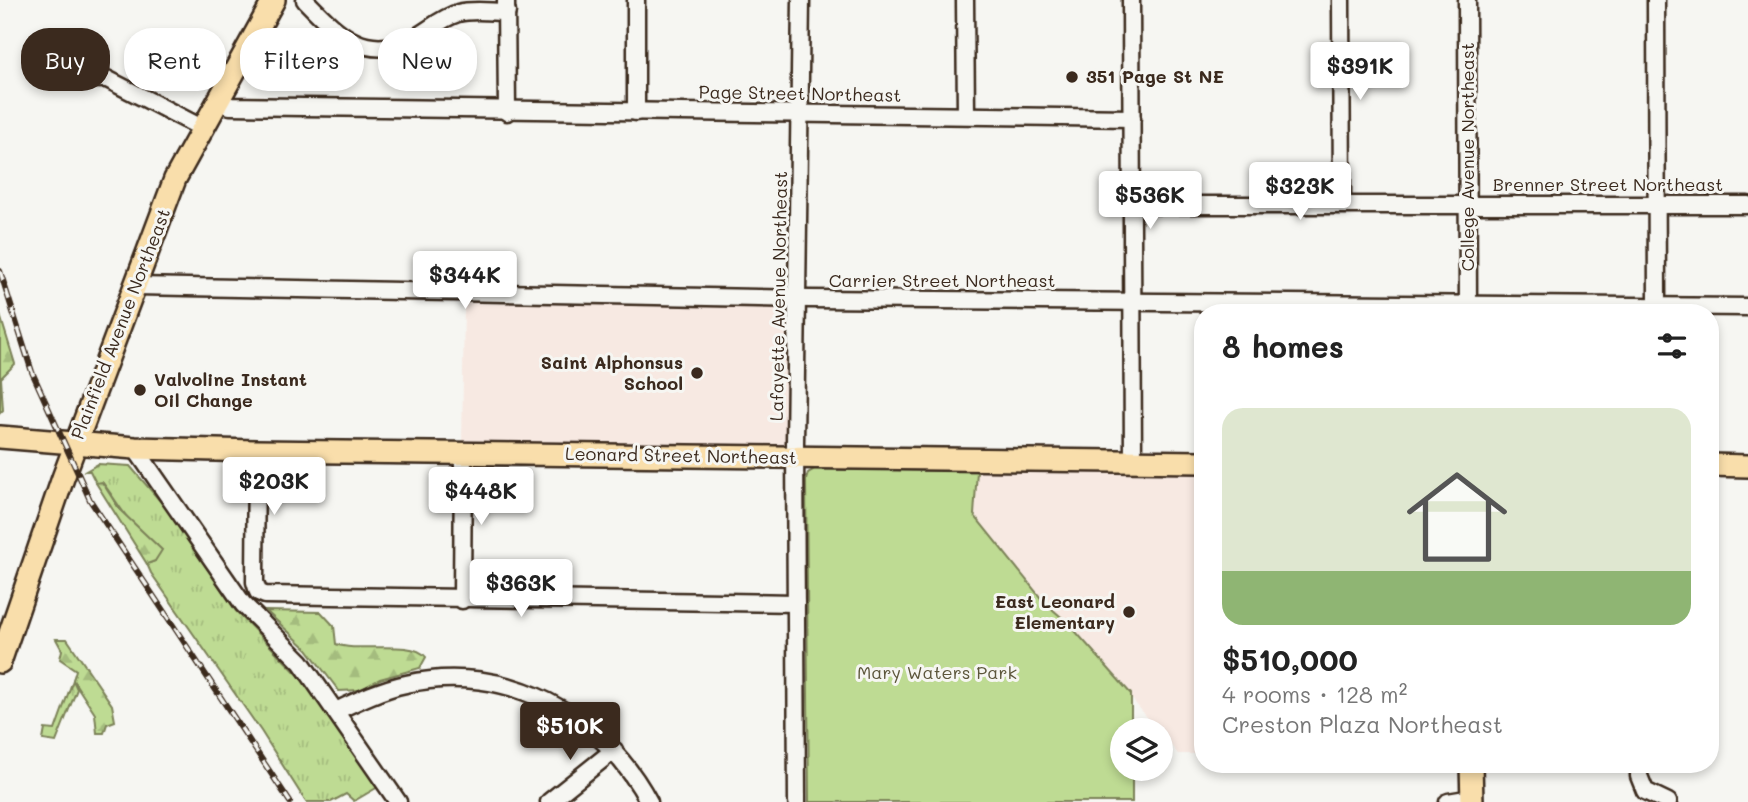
<!DOCTYPE html>
<html lang="en">
<head>
<meta charset="utf-8">
<style>
  :root { --surface:#fff; --page:#f2f2f2; --text:#222; --muted:#767676; --accent:#3b2a1e }
  body { margin:0; font-family:Mali,sans-serif; background:var(--page); color:var(--text); height:100vh; display:flex; flex-direction:column; font-size:26px; white-space:nowrap }
  * { box-sizing:border-box; margin:0 }
  p { font-size:23px; color:var(--muted) }
  .icon { flex:none; width:38px; height:38px; fill:none; stroke:currentColor; stroke-width:2; stroke-linecap:round; stroke-linejoin:round }
  .map { position:relative; flex:1; overflow:hidden }
  .sheet { position:absolute; left:1194px; top:304px; width:525px; height:469px; display:flex; flex-direction:column; background:var(--surface); border-radius:28px; box-shadow:0 4px 10px #0003 }
  .sheet>* { flex:none }
  .top-card { position:absolute; left:21px; top:28px; width:665px; height:63px; display:flex; gap:14px }
  .tools { position:absolute; left:1110px; top:718px; display:grid; gap:14px }
  .tools a { display:grid; place-items:center; width:63px; height:63px; border-radius:50%; background:var(--surface); box-shadow:0 4px 10px #0003; font-size:35px }
  .price { position:absolute; translate:-50% -60px; padding:0 16px; border-radius:7px; background:#fff; color:#222; font-size:23px; line-height:46px; filter:drop-shadow(0 2px 4px #0008) }
  .price::after { content:''; position:absolute; left:50%; top:42px; width:21px; height:16px; margin-left:-10px; background:inherit; clip-path:polygon(0 0,100% 0,50% 100%) }
  .price.on { background:var(--accent); color:#fff }
  ul { padding:0; list-style:none }
  li { display:grid; align-content:center; gap:14px; height:371px; padding:0 28px }
  li span { display:grid; place-items:center; height:217px; border-radius:21px; color:#555 }
  li>.icon { margin-inline-start:auto }
  span .icon { width:126px; height:126px; fill:#fffc; stroke-width:1 }
  li b { font-size:30px }
  h2 { display:flex; justify-content:space-between; align-items:center; height:84px; padding:0 28px; font-size:30px }
  .tag { padding:0 24px; border-radius:28px; background:var(--surface); box-shadow:0 4px 10px #0003; font-size:24px; line-height:63px }
  .tag.on { background:var(--accent); color:#fff }
  .map>svg:first-child { display:block }
  .built { fill:#f7e9e2 }
  .grass { fill:url(#grass-tufts); stroke:#7c8258; stroke-width:2 }
  .forest { fill:url(#forest-firs); stroke:#7c8258; stroke-width:2 }
  .park { fill:#bedb93; stroke:#7c8258; stroke-width:2 }
  .lines { fill:none; stroke-linecap:round; stroke-linejoin:round }
  .minor-casing { stroke:#3b2a1e; stroke-width:21 }
  .major-casing { stroke:#3b2a1e; stroke-width:26 }
  .minor { stroke:#f6f6f2; stroke-width:16 }
  .major { stroke:#f9deab; stroke-width:21 }
  .rail-casing { stroke:#3b2a1e; stroke-width:6 }
  .rail { stroke:#f6f6f2; stroke-width:3.5; stroke-dasharray:10; stroke-linecap:butt }
  .poi-dot { fill:#3b2a1e; stroke:#f6f6f2; stroke-width:2.5 }
  .labels { text-anchor:middle; stroke-width:6; stroke-linejoin:round; paint-order:stroke }
  .poi-label { font-size:18px; font-weight:bold; fill:#3b2a1e; stroke:#f6f6f2; text-anchor:start }
  .street-label { font-size:18px; fill:#3b2a1e; stroke:#f6f6f2 }
  .park-label { font-size:18px; fill:#5c563b; stroke:#f6f6f2 }
</style>
</head>
<body>
<div class="map">
<svg width="1748" height="802" viewBox="0 0 1748 802">
  <defs>
    <pattern id="grass-tufts" width="24" height="20" patternUnits="userSpaceOnUse" patternTransform="scale(1.75)"><rect width="24" height="20" fill="#bedb93"/><path d="M3 7l-1-3M5 7V3M7 7l1-3M15 17l-1-3M17 17v-4M19 17l1-3" fill="none" stroke="#a4bc7e"/></pattern>
    <pattern id="forest-firs" width="22" height="20" patternUnits="userSpaceOnUse" patternTransform="scale(1.75)"><rect width="22" height="20" fill="#bedb93"/><path d="M5 1l3.5 6h-7zM16 11l3.5 6h-7z" fill="#a4bc7e"/></pattern>
  </defs>
  <rect width="100%" height="100%" fill="#f6f6f2"/>
  <filter id="ink" filterUnits="userSpaceOnUse"><feTurbulence type="fractalNoise" baseFrequency=".0143" numOctaves="2"/><feDisplacementMap in="SourceGraphic" scale="14" xChannelSelector="R" yChannelSelector="G"/><feConvolveMatrix kernelMatrix="1 2 1 2 8 2 1 2 1" color-interpolation-filters="sRGB"/></filter>
  <g filter="url(#ink)">
    <g class="built">
      <path d="M464,303L786,307L787,446L462,445Z"/>
      <path d="M977,471L1202,473V754H1178L1068,623L1044,602L974,514Z"/>
    </g>
    <g class="grass">
      <path d="M98,464L130,466L167,509L236,611L310,687L378,787L354,801L346,794L331,802H306L261,731L151,573L147,564L155,561L157,545C131,530 120,505 103,483H96L90,471H86Z"/>
      <path d="M73,680L77,689L56,742L43,740L45,729L55,730Z"/>
    </g>
    <g class="forest">
      <path d="M0,315L15,364L1,378L3,410L0,413Z"/>
      <path d="M102,482L120,510L162,550L155,561L147,564L96,483Z"/>
      <path d="M266,611L321,612L334,626L336,644C357,653 412,639 426,657L420,668L380,679L360,690L339,691L307,649Z"/>
      <path d="M56,639H67L112,705L115,721L107,724L104,733H97L95,714L73,680L76,670L60,659L62,650Z"/>
    </g>
    <path class="park" d="M815,469L977,471L974,515L1044,602L1068,623L1131,694V730H1122V768H1132V802H809L806,480L808,473Z"/>
    <g class="lines">
      <defs>
        <g id="minor">
          <path d="M305,0C339,35 366,64 416,37C430,29 442,18 458,13C473,9 491,12 507,12"/>
          <path d="M506,0L507,112"/>
          <path d="M636,0V112"/>
          <path d="M965,0L966,115"/>
          <path d="M1131,0L1133,462"/>
          <path d="M1341,0L1342,204"/>
          <path d="M1467,0L1468,313"/>
          <path d="M1656,0L1657,306"/>
          <path d="M48,78L107,79L202,128"/>
          <path d="M218,99L230,106L1132,118"/>
          <path d="M1132,205H1748"/>
          <path d="M136,286L810,299L1748,307"/>
          <path d="M135,448L243,604L301,662L398,802"/>
          <path d="M256,451L255,582L258,592L265,595L796,603"/>
          <path d="M462,600L463,453"/>
          <path d="M336,711C359,700 382,689 406,684C506,661 603,715 649,802"/>
          <path d="M1639,765V776L1645,791L1668,802"/>
          <path d="M549,802L614,750"/>
          <path d="M797,802L795,443L801,0"/>
          <path d="M1448,802L1472,798"/>
        </g>
        <g id="major">
          <path d="M0,437L135,448L256,451L1202,462"/>
          <path d="M1710,465L1748,466"/>
          <path d="M0,662L63,478L175,179L274,0"/>
          <path d="M1471,765L1472,802"/>
        </g>
      </defs>
      <use href="#minor" class="minor-casing"/>
      <use href="#major" class="major-casing"/>
      <use href="#minor" class="minor"/>
      <use href="#major" class="major"/>
      <defs>
        <path id="rail" d="M0,271L32,372L90,500L290,802"/>
      </defs>
      <use href="#rail" class="rail-casing"/>
      <use href="#rail" class="rail"/>
    </g>
  </g>
  <g class="poi-dot">
    <circle cx="1072" cy="77" r="7"/>
    <circle cx="697" cy="373" r="7"/>
    <circle cx="140" cy="390" r="7"/>
    <circle cx="1129" cy="612" r="7"/>
  </g>
  <g class="labels">
    <g class="poi-label">
      <text x="1086" y="83">351 Page St NE</text>
      <text x="683" y="369" text-anchor="end">Saint Alphonsus<tspan x="683" dy="21">School</tspan></text>
      <text x="154" y="386">Valvoline Instant<tspan x="154" dy="21">Oil Change</tspan></text>
      <text x="1115" y="608" text-anchor="end">East Leonard<tspan x="1115" dy="21">Elementary</tspan></text>
    </g>
    <g class="street-label">
      <text transform="translate(800 94) rotate(1)" y="6">Page Street Northeast</text>
      <text transform="translate(1468 157) rotate(-90)" y="6">College Avenue Northeast</text>
      <text x="1608" y="191">Brenner Street Northeast</text>
      <text x="942" y="287">Carrier Street Northeast</text>
      <text transform="translate(779 296) rotate(-89)" y="6">Lafayette Avenue Northeast</text>
      <text transform="translate(121 324) rotate(-69)" y="6">Plainfield Avenue Northeast</text>
      <text transform="translate(681 456) rotate(1)" y="6">Leonard Street Northeast</text>
    </g>
    <g class="park-label">
      <text x="937" y="679">Mary Waters Park</text>
    </g>
  </g>
</svg>
<div class="tools">
<a><svg class="icon" aria-label="layers" viewBox="0 0 24 24"><path d="M12 4l9 5-9 5-9-5zM3 14l9 5 9-5"/></svg></a>
</div>
<b class="price" style="left:1360px;top:102px">$391K</b>
<b class="price" style="left:1300px;top:222px">$323K</b>
<b class="price" style="left:1150px;top:231px">$536K</b>
<b class="price" style="left:465px;top:311px">$344K</b>
<b class="price" style="left:274px;top:517px">$203K</b>
<b class="price" style="left:481px;top:527px">$448K</b>
<b class="price" style="left:521px;top:619px">$363K</b>
<b class="price on" style="left:570px;top:762px">$510K</b>
<div class="top-card">
<a class="tag on">Buy</a>
<a class="tag">Rent</a>
<a class="tag">Filters</a>
<a class="tag">New</a>
</div>
<section class="sheet">
<h2>8 homes<svg class="icon" aria-label="filters" viewBox="0 0 24 24"><path d="M4 7h16M4 17h16"/><circle cx="9" cy="7" r="2"/><circle cx="15" cy="17" r="2"/></svg></h2>
<ul>
<li><span style="background:linear-gradient(#dfe7d0 75%,#8fb573 0)"><svg class="icon" aria-label="home" viewBox="0 0 24 24"><path d="M3 11l9-7 9 7M6 9v11h12V9"/></svg></span><div><b>$510,000</b><p>4 rooms · 128 m²</p><p>Creston Plaza Northeast</p></div></li>
</ul>
</section>
</div>
</body>
</html>
